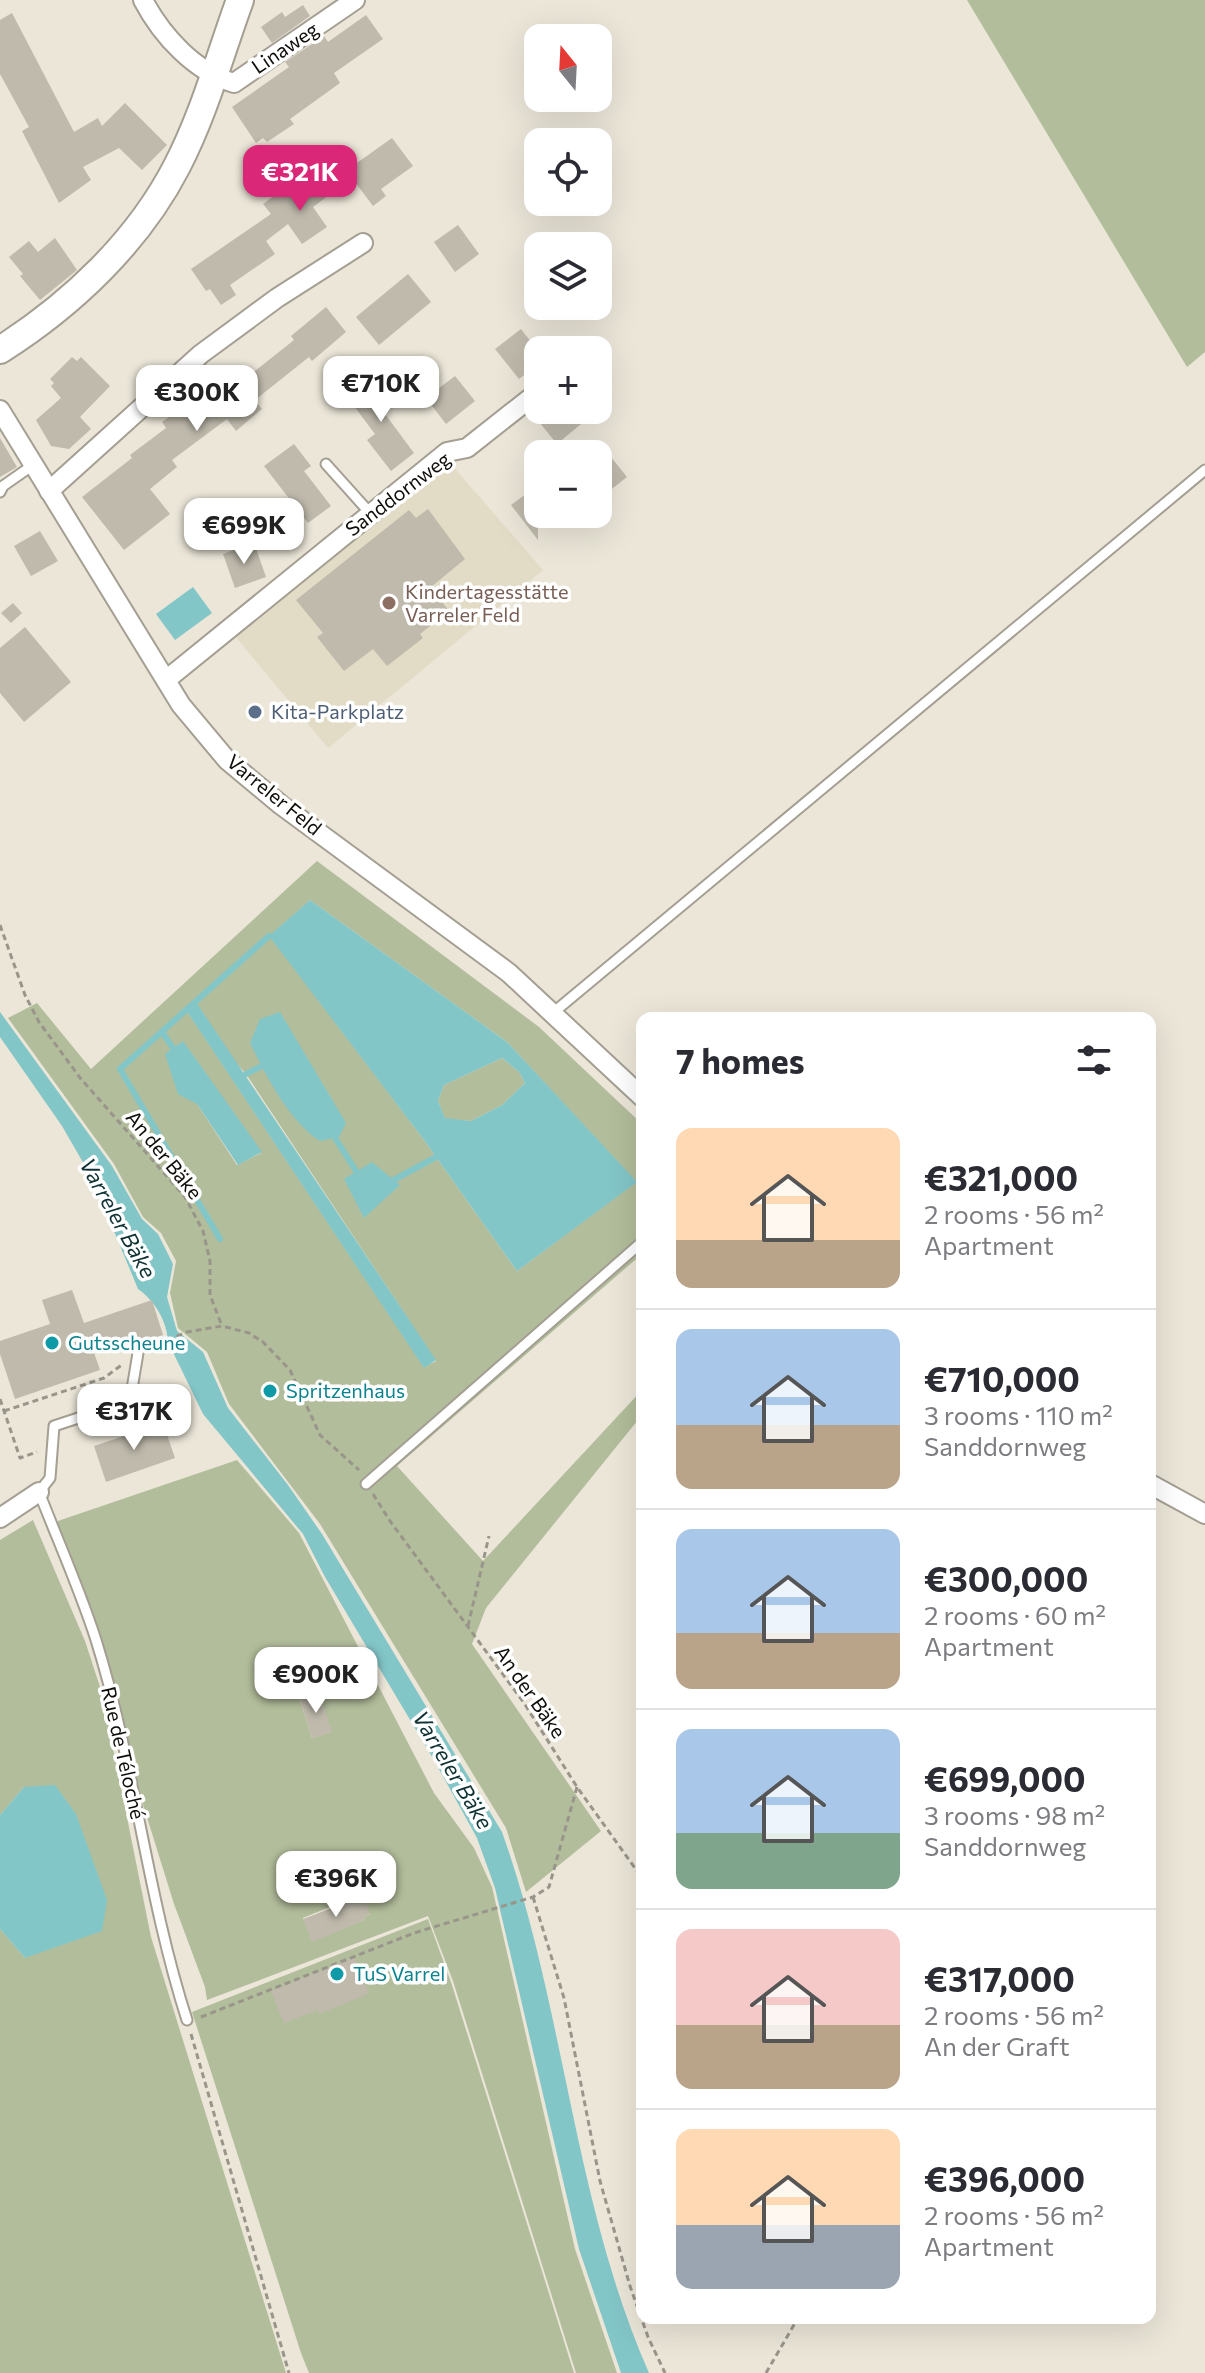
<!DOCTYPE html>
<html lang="en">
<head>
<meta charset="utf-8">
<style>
  :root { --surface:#fff; --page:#f2f2f3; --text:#2b2b33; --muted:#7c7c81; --line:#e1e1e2; --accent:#db2777 }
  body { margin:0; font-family:Commissioner,sans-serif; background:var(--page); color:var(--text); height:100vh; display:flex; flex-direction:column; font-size:30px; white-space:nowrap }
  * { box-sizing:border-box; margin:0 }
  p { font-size:26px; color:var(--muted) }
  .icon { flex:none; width:44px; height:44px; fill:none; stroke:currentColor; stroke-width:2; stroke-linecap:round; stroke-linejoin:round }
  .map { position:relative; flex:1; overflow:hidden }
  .panel { position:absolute; left:636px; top:1012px; width:520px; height:1312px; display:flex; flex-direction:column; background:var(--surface); border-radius:16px; box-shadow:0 8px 32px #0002 }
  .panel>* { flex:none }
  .needle { width:52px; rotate:342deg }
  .controls { position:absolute; left:524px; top:24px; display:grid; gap:16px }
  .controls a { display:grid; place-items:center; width:88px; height:88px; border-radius:16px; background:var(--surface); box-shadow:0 8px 32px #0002; font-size:40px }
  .price { position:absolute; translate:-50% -68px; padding:0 18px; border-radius:16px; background:#fff; color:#222; font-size:26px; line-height:52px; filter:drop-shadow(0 2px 4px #0008) }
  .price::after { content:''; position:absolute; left:50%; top:48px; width:24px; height:18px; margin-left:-12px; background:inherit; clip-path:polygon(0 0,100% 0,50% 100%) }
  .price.selected { background:var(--accent); color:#fff }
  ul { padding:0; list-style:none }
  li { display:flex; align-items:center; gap:24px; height:200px; padding:0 40px }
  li+li { border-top:2px solid var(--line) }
  li span { display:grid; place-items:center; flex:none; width:224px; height:160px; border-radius:16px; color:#555 }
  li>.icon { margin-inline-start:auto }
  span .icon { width:96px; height:96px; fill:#fffc; stroke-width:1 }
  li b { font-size:34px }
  h2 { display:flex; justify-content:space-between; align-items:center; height:96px; padding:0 40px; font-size:34px }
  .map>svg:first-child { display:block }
  .built { fill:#e2dbc5 }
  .green { fill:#b2bd9b; fill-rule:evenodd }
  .water { fill:#83c6c8; fill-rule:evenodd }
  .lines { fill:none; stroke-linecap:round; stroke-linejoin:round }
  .stream { stroke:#83c6c8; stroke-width:6 }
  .building { fill:#bfbaac }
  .lane-casing { stroke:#a49f92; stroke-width:13 }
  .street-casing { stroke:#a49f92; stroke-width:22 }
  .secondary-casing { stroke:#a49f92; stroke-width:30 }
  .path { stroke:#99958b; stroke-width:3; stroke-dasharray:6 4; stroke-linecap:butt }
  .lane { stroke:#fff; stroke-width:9 }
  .street { stroke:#fff; stroke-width:18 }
  .secondary { stroke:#fff; stroke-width:26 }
  .education-dot { fill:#8d6e63; stroke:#fff; stroke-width:3 }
  .service-dot { fill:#5c6f8a; stroke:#fff; stroke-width:3 }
  .culture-dot { fill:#0f9aa8; stroke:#fff; stroke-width:3 }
  .labels { text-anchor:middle; stroke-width:7; stroke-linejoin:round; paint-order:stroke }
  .street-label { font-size:20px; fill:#0f0d09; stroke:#fff }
  .education-label { font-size:20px; fill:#785e54; stroke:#fff; text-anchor:start }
  .service-label { font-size:20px; fill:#4e5e75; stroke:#fff; text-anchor:start }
  .culture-label { font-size:20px; fill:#0d838f; stroke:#fff; text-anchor:start }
  .water-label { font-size:22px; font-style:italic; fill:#103234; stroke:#fff }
</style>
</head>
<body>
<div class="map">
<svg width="1205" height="2373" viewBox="0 0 1205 2373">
  <rect width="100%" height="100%" fill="#ebe6d8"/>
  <path class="built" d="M449,462L543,570L328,748L235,636Z"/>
  <g class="green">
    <path d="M967,0H1205V352L1187,367Z"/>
    <path d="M317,861L539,1027L642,1124V1254L397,1466L483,1561L642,1390V1415L486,1608L472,1644L601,1831L526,1892L506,1828L320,1524L229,1404L207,1352L178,1328L170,1293L176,1261L161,1233L143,1217L114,1164L8,1018L37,1003L91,1069ZM310,900L507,1042L636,1182L517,1271L424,1140L270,936ZM186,1009L246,1074L436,1361L424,1367ZM197,1104L261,1153L237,1165Z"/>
    <path d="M502,1058L519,1072L525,1083L502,1105L471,1121L445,1119L438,1101L444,1085Z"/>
    <path d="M237,1460L299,1533L434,1793L474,1848L492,1887L575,2249L617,2373H576L453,1981L428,1916L207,2000L205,1987L174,1904L55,1522ZM319,1692L331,1732L312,1738L299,1698ZM354,1897L370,1914L363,1917L364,1920L312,1941L303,1918Z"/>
    <path d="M33,1520L85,1641L102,1693L151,1937L286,2373H0V1929L25,1958L24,1787L0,1815V1540Z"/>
    <path d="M428,1919L451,1982L574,2373H309L301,2353L192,2012Z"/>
  </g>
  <g class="water">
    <path d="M193,587L212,613L175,640L156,614Z"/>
    <path d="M310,900L507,1042L637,1182L517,1271L424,1140L269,936ZM502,1058L519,1072L525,1083L502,1105L471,1121L445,1118L438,1101L444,1085Z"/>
    <path d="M196,1002L436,1360L424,1368L186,1010Z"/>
    <path d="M0,1012L112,1166L142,1219L158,1234L173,1264L167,1297L177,1331L203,1352L228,1408L288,1485L322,1534L502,1832C565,2008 573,2201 649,2373H621L579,2249L495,1888L477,1838L434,1760L325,1577L303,1534L203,1414L168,1342C167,1321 155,1301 138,1289L92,1178L62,1126L0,1037Z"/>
    <path d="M280,1012L346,1123L339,1137L320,1141C288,1120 267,1077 250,1043L260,1019Z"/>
    <path d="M183,1041L262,1152L238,1165L197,1104L178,1094L165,1054Z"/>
    <path d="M372,1162L400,1185L364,1218L344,1179Z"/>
    <path d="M55,1785L76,1814L107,1900L102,1931L25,1958L0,1929V1815L24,1787Z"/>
  </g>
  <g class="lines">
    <g class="stream">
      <path d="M162,1032L173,1048"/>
      <path d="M246,1074L268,1063"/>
      <path d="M332,1133L356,1171L362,1176"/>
      <path d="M390,1182L436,1157"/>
      <path d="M220,1239L120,1069L269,936"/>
    </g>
  </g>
  <g class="building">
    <path d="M303,5L310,16L272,43L261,27L282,12L285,17Z"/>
    <path d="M12,13L74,132L98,118L102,126L125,103L167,145L142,170L119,148L83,167L91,180L59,203L22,131L29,127L0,74V20Z"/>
    <path d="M366,15L383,39L334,73L340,83L290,119L294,124L267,142L263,138L256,143L232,107L289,67L285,62L324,36L328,42Z"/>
    <path d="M392,138L413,166L381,189L386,196L373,206L352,178L313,207L327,227L302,244L288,224L266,241L275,254L230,285L236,295L221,305L210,289L206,291L191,269L271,214L263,204L341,146L354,165Z"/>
    <path d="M458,225L479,254L455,272L434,242Z"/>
    <path d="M55,238L77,270L40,300L20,276L23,274L9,257L29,241L38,252Z"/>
    <path d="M408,274L431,302L379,345L356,317Z"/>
    <path d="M326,307L346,332L312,361L309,357L255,400L262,409L236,431L227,419L172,460L177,467L150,489L170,514L124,550L82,497L132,458L130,455L166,428L162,422L204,391L200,387L226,365L240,383L294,340L291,336Z"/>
    <path d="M521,329L538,351V364L519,379L495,349Z"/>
    <path d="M72,357L77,361L81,357L110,386L80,417L91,429L69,449L51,446L36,420L61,398L51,386L54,383L50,379Z"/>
    <path d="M455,376L475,401L446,424L426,398Z"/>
    <path d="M375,378L393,402L382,410L414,453L391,471L367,440L375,434L348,398Z"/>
    <path d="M535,410H579L587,419L557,444L531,412Z"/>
    <path d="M0,438L17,467L0,477Z"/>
    <path d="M598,441L627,477L598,500Z"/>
    <path d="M294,444L311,466L304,471L331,506L308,523L264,466Z"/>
    <path d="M538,485V514H554L538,526V540L511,505Z"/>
    <path d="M428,509L465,559L431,587L449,611L420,634L423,638L387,666L373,649L344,671L317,637L323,633L296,600L409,510L416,518Z"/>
    <path d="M40,531L58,561L31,576L14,546Z"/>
    <path d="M254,543L266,577L235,588L223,554Z"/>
    <path d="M13,603L22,613L11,623L1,613Z"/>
    <path d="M25,627L71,682L24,722L0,693V648Z"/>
    <path d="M72,1290L84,1323L152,1300L163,1335L124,1348L120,1338L92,1347L100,1370L15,1399L0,1354V1341L50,1324L42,1300Z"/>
    <path d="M163,1423L175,1458L106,1482L94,1446Z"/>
    <path d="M319,1692L332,1732L312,1738L299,1698Z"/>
    <path d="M363,1896L370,1914L363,1917L364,1920L312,1942L303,1919Z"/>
    <path d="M354,1957L369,1993L319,2014L317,2010L284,2023L271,1991Z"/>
  </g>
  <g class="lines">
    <defs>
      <g id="lane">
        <path d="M326,464L370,513"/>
        <path d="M0,492L3,486L33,465"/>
        <path d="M554,1012L1205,470"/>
        <path d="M138,1353L130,1401L54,1426L50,1478L39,1492C58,1541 80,1590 96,1640C135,1765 147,1896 187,2020"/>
        <path d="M366,1484L642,1242"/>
      </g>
      <g id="street">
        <path d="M143,0C162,36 195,72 234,83L355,0"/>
        <path d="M0,410L181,705L227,760L281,805L509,973L642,1097"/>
        <path d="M49,491L201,354L277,298L363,243"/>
        <path d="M166,680L447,452L467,448L538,392"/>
        <path d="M1150,1484L1205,1514"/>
        <path d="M0,1518L39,1492"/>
      </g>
      <path id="secondary" d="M0,350C71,305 138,242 177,166C204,114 220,55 240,0"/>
    </defs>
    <use href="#lane" class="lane-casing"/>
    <use href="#street" class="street-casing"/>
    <use href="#secondary" class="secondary-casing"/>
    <g class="path">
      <path d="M0,925L25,995L39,1022L81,1079L185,1197L203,1231L210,1261V1295L222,1326"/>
      <path d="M149,1348L187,1332L222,1326L249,1333L263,1342L290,1370L320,1435L359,1470"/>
      <path d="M0,1399L20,1458L37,1452"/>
      <path d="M4,1411L104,1378L123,1364"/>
      <path d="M373,1494L390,1521L524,1703L577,1787L642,1878"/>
      <path d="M468,1626L489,1536"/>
      <path d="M533,1897L564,1998L600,2181L630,2286L648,2337L665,2373"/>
      <path d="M201,2017L414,1933L533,1897L549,1887L577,1787"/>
      <path d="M191,2034L289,2373"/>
      <path d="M766,2373L798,2318"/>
    </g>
    <use href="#lane" class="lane"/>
    <use href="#street" class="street"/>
    <use href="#secondary" class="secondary"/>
  </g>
  <circle class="education-dot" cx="389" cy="603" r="8"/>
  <circle class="service-dot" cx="255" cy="712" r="8"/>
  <g class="culture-dot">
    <circle cx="52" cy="1343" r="8"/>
    <circle cx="270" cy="1391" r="8"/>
    <circle cx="337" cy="1974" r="8"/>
  </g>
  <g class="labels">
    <g class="street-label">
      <text transform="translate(285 48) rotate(-34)" y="7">Linaweg</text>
      <text transform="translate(398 494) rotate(-37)" y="7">Sanddornweg</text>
      <text transform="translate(274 795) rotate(39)" y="7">Varreler Feld</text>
      <text transform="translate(164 1155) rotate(51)" y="7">An der Bäke</text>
      <text transform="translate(530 1692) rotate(55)" y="7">An der Bäke</text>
      <text transform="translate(123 1753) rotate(77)" y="7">Rue de Téloché</text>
    </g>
    <g class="education-label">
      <text x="405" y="599">Kindertagesstätte<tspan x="405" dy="23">Varreler Feld</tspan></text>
    </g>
    <g class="service-label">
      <text x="271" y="719">Kita-Parkplatz</text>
    </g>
    <g class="culture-label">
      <text x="68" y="1350">Gutsscheune</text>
      <text x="286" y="1398">Spritzenhaus</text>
      <text x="353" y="1981">TuS Varrel</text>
    </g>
    <g class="water-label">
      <text transform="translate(118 1218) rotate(61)" y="8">Varreler Bäke</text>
      <text transform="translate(453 1770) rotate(59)" y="8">Varreler Bäke</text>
    </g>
  </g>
</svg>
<div class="controls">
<a><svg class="needle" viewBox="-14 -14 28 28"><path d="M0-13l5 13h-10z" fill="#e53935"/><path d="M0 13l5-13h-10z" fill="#7c7c81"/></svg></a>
<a><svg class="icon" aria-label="locate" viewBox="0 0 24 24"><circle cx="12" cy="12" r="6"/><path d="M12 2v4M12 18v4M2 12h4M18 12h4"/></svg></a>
<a><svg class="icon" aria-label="layers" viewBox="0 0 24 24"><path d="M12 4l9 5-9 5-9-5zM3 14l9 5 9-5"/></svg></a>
<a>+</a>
<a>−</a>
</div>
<b class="price selected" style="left:300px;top:213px">€321K</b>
<b class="price" style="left:381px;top:424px">€710K</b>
<b class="price" style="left:197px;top:433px">€300K</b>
<b class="price" style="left:244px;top:566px">€699K</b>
<b class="price" style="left:134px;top:1452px">€317K</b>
<b class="price" style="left:316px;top:1715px">€900K</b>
<b class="price" style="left:336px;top:1919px">€396K</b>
<section class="panel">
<h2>7 homes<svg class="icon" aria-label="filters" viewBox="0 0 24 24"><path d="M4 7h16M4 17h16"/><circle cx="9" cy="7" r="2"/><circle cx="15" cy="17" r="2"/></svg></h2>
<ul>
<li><span style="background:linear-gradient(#ffd9b3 70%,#b9a48a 0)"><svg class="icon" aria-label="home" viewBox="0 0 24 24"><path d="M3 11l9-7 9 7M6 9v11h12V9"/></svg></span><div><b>€321,000</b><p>2 rooms · 56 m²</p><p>Apartment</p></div></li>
<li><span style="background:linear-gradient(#a9c7e8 60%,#b9a48a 0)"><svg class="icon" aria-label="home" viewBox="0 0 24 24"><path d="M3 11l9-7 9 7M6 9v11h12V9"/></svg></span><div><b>€710,000</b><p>3 rooms · 110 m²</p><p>Sanddornweg</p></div></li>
<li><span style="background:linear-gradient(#a9c7e8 65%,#b9a48a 0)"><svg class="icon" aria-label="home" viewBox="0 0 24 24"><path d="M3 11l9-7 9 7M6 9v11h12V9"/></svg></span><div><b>€300,000</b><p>2 rooms · 60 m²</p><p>Apartment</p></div></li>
<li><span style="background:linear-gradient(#a9c7e8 65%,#7fa58c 0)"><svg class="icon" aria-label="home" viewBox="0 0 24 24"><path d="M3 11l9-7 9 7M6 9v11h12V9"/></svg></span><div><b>€699,000</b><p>3 rooms · 98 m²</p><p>Sanddornweg</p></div></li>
<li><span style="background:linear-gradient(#f6c9c9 60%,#b9a48a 0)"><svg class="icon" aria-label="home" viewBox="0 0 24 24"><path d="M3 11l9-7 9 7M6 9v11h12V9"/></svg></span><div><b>€317,000</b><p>2 rooms · 56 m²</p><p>An der Graft</p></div></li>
<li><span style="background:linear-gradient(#ffd9b3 60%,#9aa5b1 0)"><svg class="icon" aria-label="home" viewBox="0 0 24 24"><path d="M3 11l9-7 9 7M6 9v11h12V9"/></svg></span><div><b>€396,000</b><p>2 rooms · 56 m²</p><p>Apartment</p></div></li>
</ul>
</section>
</div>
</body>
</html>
